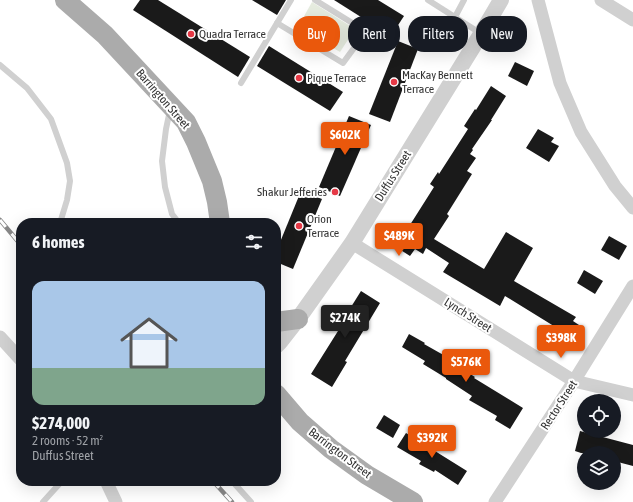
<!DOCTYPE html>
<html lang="en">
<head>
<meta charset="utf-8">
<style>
  :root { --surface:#171b24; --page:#20242c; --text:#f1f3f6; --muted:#9ea1a6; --line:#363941; --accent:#ea580c }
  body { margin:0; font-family:"Asap Condensed",sans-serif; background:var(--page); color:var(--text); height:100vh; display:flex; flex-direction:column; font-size:15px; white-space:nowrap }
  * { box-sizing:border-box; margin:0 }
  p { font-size:13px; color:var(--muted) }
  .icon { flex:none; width:22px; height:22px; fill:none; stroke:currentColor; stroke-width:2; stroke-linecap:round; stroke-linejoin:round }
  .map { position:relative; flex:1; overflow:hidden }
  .panel { position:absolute; left:16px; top:218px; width:265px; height:268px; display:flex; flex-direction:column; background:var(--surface); border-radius:16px; box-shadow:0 4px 16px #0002 }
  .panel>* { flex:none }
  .hud { position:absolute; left:293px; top:16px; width:280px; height:36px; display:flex; gap:8px }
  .tools { position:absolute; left:577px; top:394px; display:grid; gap:8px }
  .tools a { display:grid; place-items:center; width:44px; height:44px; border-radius:50%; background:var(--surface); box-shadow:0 4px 16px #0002; font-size:20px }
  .price { position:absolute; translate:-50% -34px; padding:0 9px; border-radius:4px; background:var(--accent); color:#fff; font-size:13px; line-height:26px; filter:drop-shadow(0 1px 2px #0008) }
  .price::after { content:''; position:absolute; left:50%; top:24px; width:12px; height:9px; margin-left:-6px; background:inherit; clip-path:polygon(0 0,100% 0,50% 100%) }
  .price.on { background:#222; color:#fff }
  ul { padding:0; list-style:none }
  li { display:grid; align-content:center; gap:8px; height:212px; padding:0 16px }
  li+li { border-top:1px solid var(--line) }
  li span { display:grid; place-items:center; height:124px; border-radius:12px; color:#555 }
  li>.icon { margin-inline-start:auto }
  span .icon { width:72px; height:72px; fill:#fffc; stroke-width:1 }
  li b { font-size:17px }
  h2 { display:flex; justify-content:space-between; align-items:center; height:48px; padding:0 16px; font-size:17px }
  .chip { padding:0 14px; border-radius:16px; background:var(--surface); box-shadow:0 4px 16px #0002; font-size:14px; line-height:36px }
  .chip.on { background:var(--accent); color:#fff }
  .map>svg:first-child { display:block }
  .green { fill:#e6ecdf }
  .building { fill:#1a1a1a }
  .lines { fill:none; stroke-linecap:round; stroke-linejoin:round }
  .service { stroke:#d0d0d0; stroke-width:6 }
  .minor { stroke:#d0d0d0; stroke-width:13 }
  .tertiary { stroke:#d0d0d0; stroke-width:16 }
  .primary { stroke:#ababab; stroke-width:20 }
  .rail-casing { stroke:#888; stroke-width:4.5 }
  .rail { stroke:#fff; stroke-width:3; stroke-dasharray:9; stroke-linecap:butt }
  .poi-dot { fill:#e63946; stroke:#fff; stroke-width:1.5 }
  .labels { text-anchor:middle; stroke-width:4; stroke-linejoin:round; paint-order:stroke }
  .poi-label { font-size:12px; fill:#333; stroke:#fff; text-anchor:start }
  .street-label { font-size:12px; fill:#333; stroke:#fff }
</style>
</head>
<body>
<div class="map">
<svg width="633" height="502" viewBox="0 0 633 502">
  <rect width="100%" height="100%" fill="#fff"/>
  <path class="green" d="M312,2L355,29L340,52L298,27Z"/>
  <g class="building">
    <path d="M140,0H158L250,57L238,77L133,10Z"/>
    <path d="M252,0H286L277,15Z"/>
    <path d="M334,0H378L404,16L391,36Z"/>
    <path d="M398,41L418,49L390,122L369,114Z"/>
    <path d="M269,46L343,92L330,111L257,66Z"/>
    <path d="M515,62L534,71L527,86L508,76Z"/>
    <path d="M491,86L506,96L491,120H492L472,149L473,150L470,154L476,158L467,171L472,174L447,214L449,216L434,239L484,269L506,232L533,248L514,281L576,317L573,321L579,325L568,343L553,334L557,328L505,296L500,306L443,272L449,263L426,248L423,254L415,249L410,256L396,247L434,187L430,184L438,172L439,174L468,129L464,126L475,109L476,110Z"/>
    <path d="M349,116L371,125L340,196L319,187Z"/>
    <path d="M538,129L554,138L551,142L559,146L549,162L526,148Z"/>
    <path d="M301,191L322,199L293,269L276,262V252Z"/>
    <path d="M609,236L627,246L619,260L601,250Z"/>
    <path d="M584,270L603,281L595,294L577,283Z"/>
    <path d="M361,291L380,303L345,361L347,362L332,387L311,374L338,331L335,329L344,314L346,315Z"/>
    <path d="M409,334L425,343L424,344L447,357L446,359L475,377L474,378L523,408L510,429L495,420L497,416L469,400L472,396L446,379V378L423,364L425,361L402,347Z"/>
    <path d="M384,415L400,425L393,438L376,428Z"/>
    <path d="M580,431L633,445V466L614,461V453H581L575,451Z"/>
    <path d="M406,433L467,471L458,485L435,470L434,472L419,464L421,461L397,447Z"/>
  </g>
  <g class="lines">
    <g class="service">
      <path d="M315,0L388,45"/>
      <path d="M428,0L480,33"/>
      <path d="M455,17L464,0"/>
      <path d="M277,23L343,63L354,48"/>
      <path d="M0,65L27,88L51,119L67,163L70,181L67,200L60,223"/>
      <path d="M241,83L291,0"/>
      <path d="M170,110L166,129L162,161L165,187L172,214L179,223"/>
      <path d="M232,481L251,502"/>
      <path d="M43,502L62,481"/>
    </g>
    <g class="minor">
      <path d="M538,0L560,83L581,132L615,186L633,208"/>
      <path d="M601,0L633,20"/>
      <path d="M352,243L574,381L633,395"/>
      <path d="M0,337L21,360"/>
      <path d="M106,481L116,502"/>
      <path d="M495,502L574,381L633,286"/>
    </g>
    <path class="tertiary" d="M276,346L280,342L298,319L352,243L481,34L501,0"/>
    <g class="primary">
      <path d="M65,0L105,35L186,122L196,142L212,181L217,202L220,223"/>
      <path d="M276,322L298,319"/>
      <path d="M276,394L300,422L331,449L367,475L413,502"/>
    </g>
    <defs>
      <g id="rail">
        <path d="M0,220L21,245"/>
        <path d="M213,481L232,502"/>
      </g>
    </defs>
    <use href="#rail" class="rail-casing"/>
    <use href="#rail" class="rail"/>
  </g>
  <g class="poi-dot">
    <circle cx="191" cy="34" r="4"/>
    <circle cx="299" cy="78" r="4"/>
    <circle cx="394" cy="82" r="4"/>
    <circle cx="335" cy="192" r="4"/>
    <circle cx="299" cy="226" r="4"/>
  </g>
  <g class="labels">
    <g class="poi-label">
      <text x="199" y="38">Quadra Terrace</text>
      <text x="402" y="79">MacKay Bennett<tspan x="402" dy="14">Terrace</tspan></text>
      <text x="307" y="82">Pique Terrace</text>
      <text x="327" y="196" text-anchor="end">Shakur Jefferies</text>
      <text x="307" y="223">Orion<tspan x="307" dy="14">Terrace</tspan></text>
    </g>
    <g class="street-label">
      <text transform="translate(163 99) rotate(49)" y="4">Barrington Street</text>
      <text transform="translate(393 176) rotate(-58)" y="4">Duffus Street</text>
      <text transform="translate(468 315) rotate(32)" y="4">Lynch Street</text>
      <text transform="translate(559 405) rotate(-57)" y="4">Rector Street</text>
      <text transform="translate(340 453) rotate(37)" y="4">Barrington Street</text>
    </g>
  </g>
</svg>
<div class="tools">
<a><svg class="icon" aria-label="locate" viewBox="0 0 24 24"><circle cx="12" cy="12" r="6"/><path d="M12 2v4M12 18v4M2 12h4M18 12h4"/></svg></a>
<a><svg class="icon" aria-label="layers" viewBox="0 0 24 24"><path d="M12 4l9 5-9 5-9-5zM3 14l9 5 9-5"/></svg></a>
</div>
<b class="price" style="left:345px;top:156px">$602K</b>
<b class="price" style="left:399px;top:257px">$489K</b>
<b class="price on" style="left:345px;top:339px">$274K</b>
<b class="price" style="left:561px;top:359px">$398K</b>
<b class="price" style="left:466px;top:383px">$576K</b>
<b class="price" style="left:432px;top:459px">$392K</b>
<div class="hud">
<a class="chip on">Buy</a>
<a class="chip">Rent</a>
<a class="chip">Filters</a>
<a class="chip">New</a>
</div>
<section class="panel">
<h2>6 homes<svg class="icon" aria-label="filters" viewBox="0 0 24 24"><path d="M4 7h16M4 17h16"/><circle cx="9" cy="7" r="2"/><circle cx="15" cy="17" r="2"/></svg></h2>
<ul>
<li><span style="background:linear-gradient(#a9c7e8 70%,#7fa58c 0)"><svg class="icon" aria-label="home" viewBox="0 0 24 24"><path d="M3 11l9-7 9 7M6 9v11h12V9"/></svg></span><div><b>$274,000</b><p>2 rooms · 52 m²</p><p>Duffus Street</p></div></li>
</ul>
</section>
</div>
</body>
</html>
